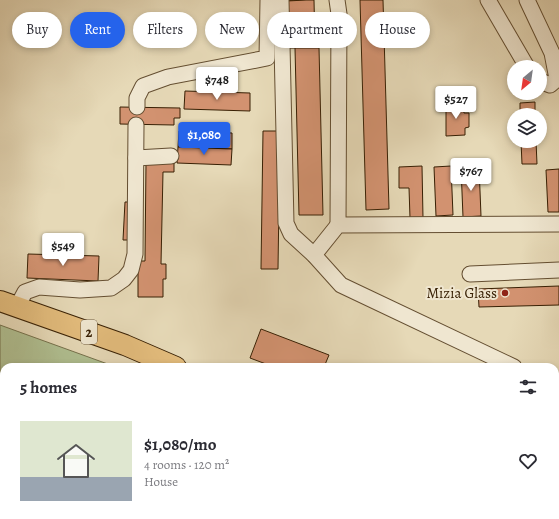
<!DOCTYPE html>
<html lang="en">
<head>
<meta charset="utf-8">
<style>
  :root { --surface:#fff; --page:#f7f7f7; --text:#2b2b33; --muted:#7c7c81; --accent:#2563eb }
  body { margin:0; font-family:Alegreya,serif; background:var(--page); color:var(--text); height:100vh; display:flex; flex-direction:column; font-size:15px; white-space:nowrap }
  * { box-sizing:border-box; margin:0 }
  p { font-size:13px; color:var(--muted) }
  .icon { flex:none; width:22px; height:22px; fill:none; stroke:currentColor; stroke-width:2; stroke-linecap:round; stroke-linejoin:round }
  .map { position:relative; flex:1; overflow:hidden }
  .sheet { position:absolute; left:0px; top:363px; width:559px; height:156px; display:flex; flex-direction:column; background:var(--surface); border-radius:12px 12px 0 0; box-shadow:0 2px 6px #0003 }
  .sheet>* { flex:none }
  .hud { position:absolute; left:12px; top:12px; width:535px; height:36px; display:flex; gap:8px }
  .needle { width:26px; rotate:209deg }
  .tools { position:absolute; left:507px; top:60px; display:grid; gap:8px }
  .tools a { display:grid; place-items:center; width:40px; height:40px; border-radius:50%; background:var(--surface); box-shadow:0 2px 6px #0003; font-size:20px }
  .price { position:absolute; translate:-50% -34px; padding:0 9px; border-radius:4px; background:#fff; color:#222; font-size:13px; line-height:26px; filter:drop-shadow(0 1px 2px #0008) }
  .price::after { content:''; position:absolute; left:50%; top:24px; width:12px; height:9px; margin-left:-6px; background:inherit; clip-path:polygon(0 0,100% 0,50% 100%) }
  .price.on { background:var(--accent); color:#fff }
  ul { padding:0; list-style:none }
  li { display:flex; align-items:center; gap:12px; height:100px; padding:0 20px }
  li span { display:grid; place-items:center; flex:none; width:112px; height:80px; border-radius:0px; color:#555 }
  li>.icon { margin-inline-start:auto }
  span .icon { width:48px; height:48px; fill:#fffc; stroke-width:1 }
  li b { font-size:17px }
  h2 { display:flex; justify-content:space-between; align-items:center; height:48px; padding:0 20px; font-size:17px }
  .chip { padding:0 14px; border-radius:18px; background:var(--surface); box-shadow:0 2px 6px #0003; font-size:14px; line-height:36px }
  .chip.on { background:var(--accent); color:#fff }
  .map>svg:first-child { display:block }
  .green { fill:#b0c092; stroke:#74704b }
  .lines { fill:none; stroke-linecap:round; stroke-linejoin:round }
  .stream { stroke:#717c6e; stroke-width:3.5 }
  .building { fill:#d29270; stroke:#382004 }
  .minor-casing { stroke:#644e31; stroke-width:17 }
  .major-casing { stroke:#382004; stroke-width:22 }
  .minor { stroke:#efe6d0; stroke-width:15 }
  .major { stroke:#e3bc7c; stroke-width:20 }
  .poi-dot { fill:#8f2418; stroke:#efe6d0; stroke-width:1.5 }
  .labels { text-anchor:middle; stroke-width:4; stroke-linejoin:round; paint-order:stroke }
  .shield { fill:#efe6d0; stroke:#6f5b41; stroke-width:1 }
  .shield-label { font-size:14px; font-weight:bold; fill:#382004 }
  .poi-label { font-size:15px; fill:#382004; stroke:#efe6d0; text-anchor:end }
</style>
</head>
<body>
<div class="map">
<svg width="559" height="519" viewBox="0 0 559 519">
  <rect width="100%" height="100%" fill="#e6d9b7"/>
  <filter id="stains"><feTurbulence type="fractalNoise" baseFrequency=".005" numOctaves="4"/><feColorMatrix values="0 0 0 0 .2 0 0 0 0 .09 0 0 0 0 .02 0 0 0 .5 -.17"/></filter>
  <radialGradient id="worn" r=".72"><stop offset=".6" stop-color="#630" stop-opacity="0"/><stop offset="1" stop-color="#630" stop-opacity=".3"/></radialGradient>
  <g class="green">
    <path d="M0,325L116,367H4V515H401L407,519H0Z"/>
    <path d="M555,473L559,474V512L555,510Z"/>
  </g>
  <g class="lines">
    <path class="stream" d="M546,515L552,519"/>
  </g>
  <g class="building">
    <rect x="287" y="0" width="19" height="1"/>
    <path d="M306,0H314L315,48H288L287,1Z"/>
    <path d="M360,0H383L389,209L366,210Z"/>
    <path d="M295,48H319L323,215H299Z"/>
    <path d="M185,91L250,93V111L184,109Z"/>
    <path d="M535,102V115H520V103Z"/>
    <path d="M446,105H463L464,113H469V127L465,128V135L446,136Z"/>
    <path d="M120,107L180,108V118H174V125L120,124Z"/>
    <path d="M179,131L232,133V149L178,147Z"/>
    <path d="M263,131H280L278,269H261Z"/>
    <path d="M521,141H536L537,164H522Z"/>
    <path d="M178,147L232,149L231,165L177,163Z"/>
    <path d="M146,163H174V172H163L161,264H166V279H163V297H138V261H145Z"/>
    <path d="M422,166L423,218H410L409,188H399V167Z"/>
    <path d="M451,166L453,215L436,216L434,167Z"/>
    <path d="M479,166L481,216L463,217L461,167Z"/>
    <path d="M559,169V212H548L546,170Z"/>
    <path d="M125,202H133L131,240H123Z"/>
    <path d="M28,254L99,256L98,281L27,278Z"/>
    <path d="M559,286V305L479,307L478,289Z"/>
    <path d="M261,329L329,355L324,367H274L250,358Z"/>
  </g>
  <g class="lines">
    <defs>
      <g id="minor">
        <path d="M281,0L286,223L291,234L314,255L341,285L514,367"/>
        <path d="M337,0L339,14L338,225"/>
        <path d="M488,0L527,67"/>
        <path d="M527,0L552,53L557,79L550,85L540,81"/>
        <path d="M137,107V98L143,86L168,77L267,58L268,0"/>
        <path d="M136,158L171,156"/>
        <path d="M314,255L338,225L559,224"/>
        <path d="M470,274L559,270"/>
        <path d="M17,307L25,292L39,287L80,290L111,288L124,279L131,270L135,254L136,125"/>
      </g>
      <g id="major">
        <path d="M0,301L125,345L176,367"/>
        <path d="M481,515L487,519"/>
      </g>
    </defs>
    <use href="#minor" class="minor-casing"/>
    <use href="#major" class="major-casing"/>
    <use href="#minor" class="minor"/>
    <use href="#major" class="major"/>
  </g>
  <circle class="poi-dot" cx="505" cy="293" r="4"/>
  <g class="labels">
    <rect class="shield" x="81" y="320" width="16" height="24" rx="3"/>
    <g class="shield-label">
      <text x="89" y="337">2</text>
    </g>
    <g class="poi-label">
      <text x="497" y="298">Mizia Glass</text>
    </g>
  </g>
  <rect width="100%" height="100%" filter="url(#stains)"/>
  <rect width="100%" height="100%" fill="url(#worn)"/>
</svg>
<div class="tools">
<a><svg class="needle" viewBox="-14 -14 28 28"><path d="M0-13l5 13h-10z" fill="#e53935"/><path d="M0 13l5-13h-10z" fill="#7c7c81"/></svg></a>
<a><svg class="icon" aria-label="layers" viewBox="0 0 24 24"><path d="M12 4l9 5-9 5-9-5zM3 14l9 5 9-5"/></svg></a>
</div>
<b class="price" style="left:217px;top:101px">$748</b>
<b class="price" style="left:456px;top:120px">$527</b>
<b class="price on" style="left:204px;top:156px">$1,080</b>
<b class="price" style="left:471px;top:192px">$767</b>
<b class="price" style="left:63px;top:267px">$549</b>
<div class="hud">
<a class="chip">Buy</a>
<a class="chip on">Rent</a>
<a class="chip">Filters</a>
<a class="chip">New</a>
<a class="chip">Apartment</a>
<a class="chip">House</a>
</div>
<section class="sheet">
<h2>5 homes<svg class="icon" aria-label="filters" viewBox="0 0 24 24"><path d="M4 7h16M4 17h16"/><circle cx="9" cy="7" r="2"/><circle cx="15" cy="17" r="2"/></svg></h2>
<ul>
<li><span style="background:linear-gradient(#dfe7d0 70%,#9aa5b1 0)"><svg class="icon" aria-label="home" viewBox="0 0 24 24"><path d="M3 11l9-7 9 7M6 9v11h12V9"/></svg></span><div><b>$1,080/mo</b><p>4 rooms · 120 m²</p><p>House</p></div><svg class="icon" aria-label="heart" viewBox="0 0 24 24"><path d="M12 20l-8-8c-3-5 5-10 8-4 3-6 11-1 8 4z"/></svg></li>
</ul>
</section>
</div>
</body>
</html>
